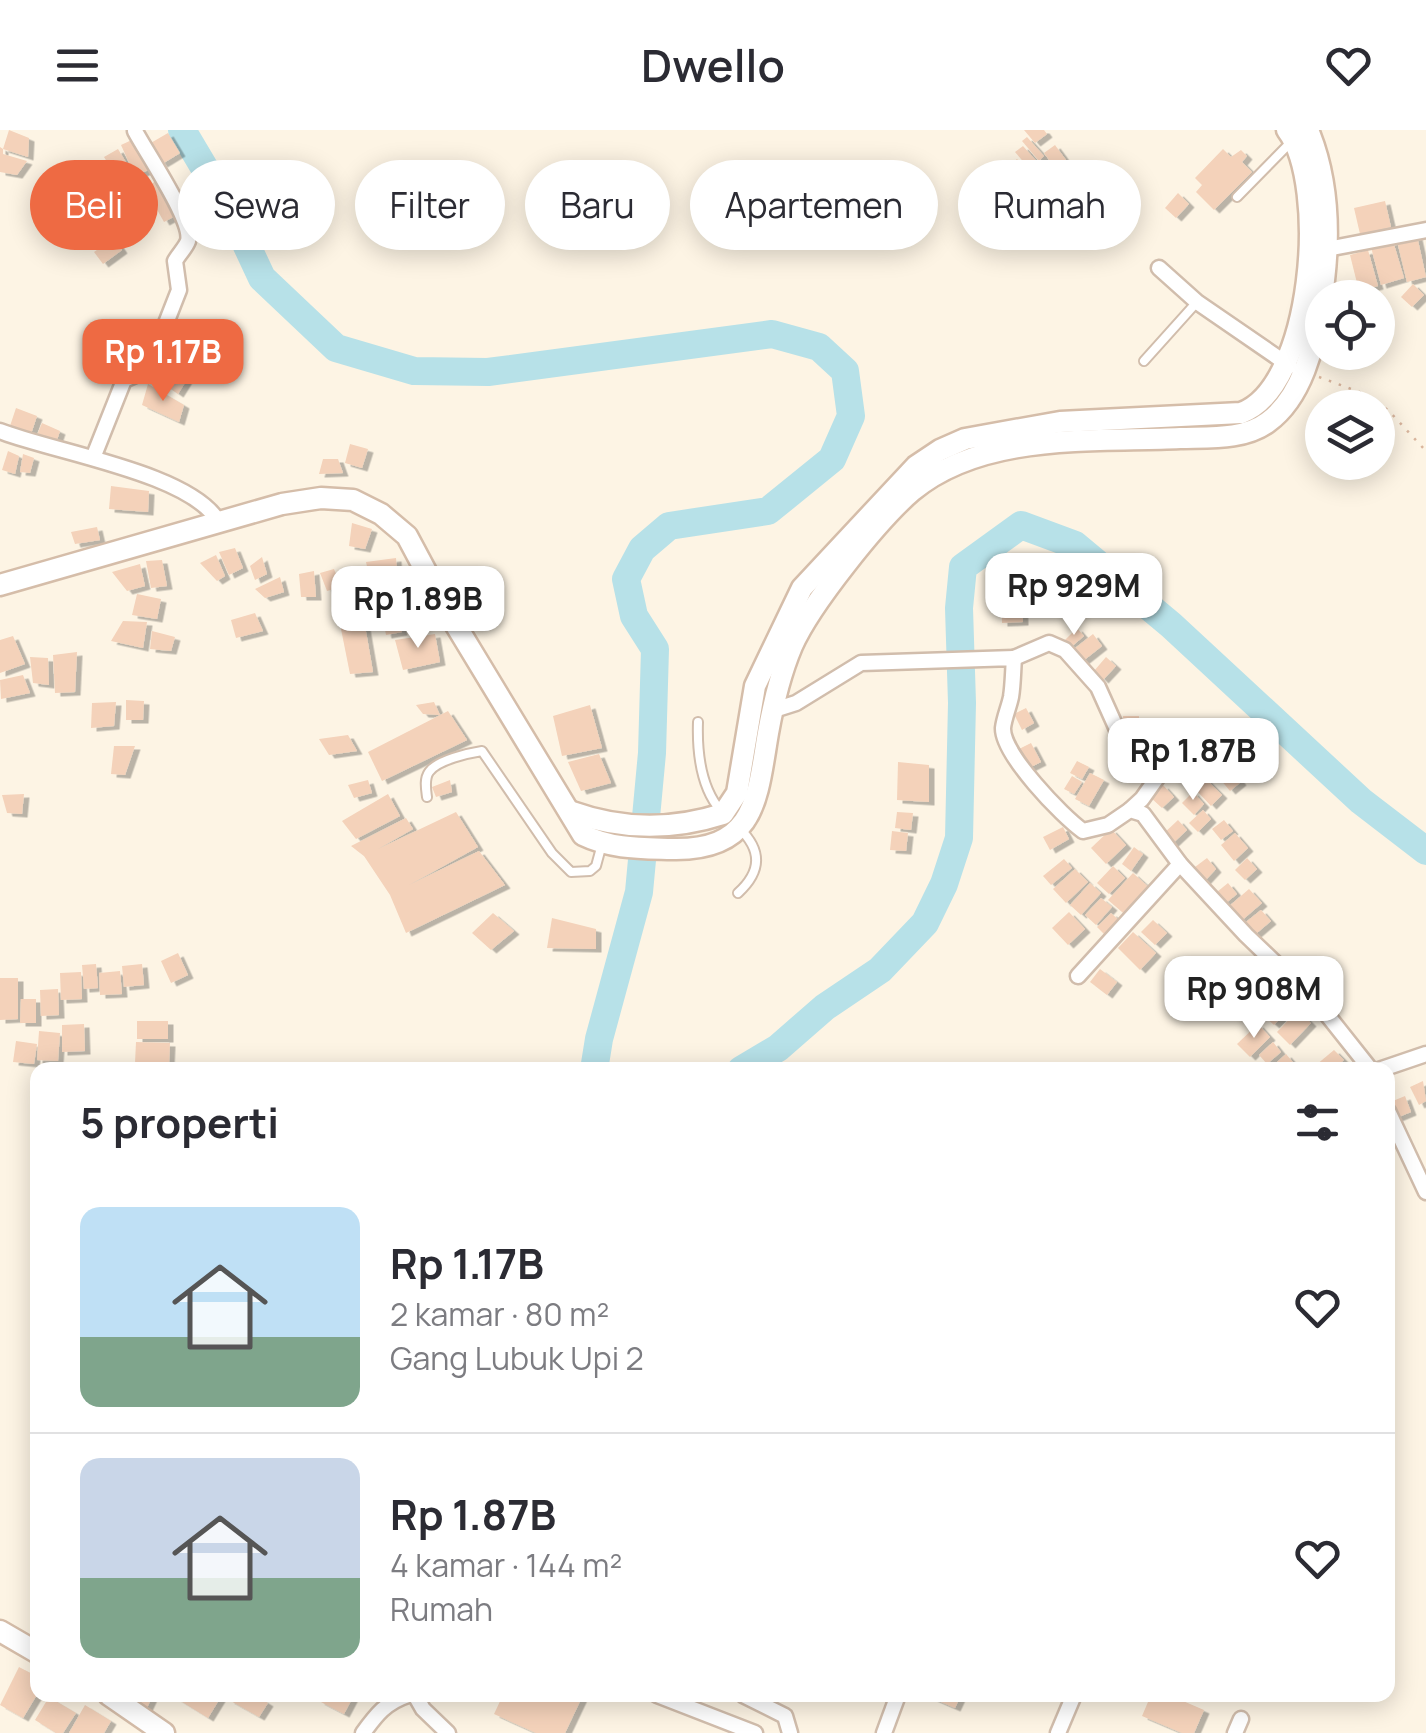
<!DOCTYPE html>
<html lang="id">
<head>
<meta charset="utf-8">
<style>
  :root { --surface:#fff; --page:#f2f2f3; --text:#2b2b33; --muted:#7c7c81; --line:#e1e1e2; --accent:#ee6a43 }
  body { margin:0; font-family:Manrope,sans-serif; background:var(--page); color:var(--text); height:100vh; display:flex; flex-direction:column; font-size:38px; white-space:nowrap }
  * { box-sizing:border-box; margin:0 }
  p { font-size:32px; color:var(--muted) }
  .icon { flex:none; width:55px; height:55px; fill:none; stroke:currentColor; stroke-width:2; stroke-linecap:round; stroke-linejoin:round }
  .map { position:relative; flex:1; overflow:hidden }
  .details { position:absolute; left:30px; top:932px; width:1365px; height:640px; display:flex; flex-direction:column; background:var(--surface); border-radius:20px; box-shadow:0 5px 25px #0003 }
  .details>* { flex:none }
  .guide { position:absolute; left:30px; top:30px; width:1368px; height:90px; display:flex; gap:20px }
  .buttons { position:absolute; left:1305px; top:150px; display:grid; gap:20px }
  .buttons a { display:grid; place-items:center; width:90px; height:90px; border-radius:50%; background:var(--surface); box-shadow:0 5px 25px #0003; font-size:50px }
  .price { position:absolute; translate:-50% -85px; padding:0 22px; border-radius:20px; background:#fff; color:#222; font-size:32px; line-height:65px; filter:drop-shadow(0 2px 5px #0008) }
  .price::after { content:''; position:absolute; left:50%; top:60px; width:30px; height:22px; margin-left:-15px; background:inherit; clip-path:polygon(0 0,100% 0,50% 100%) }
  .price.active { background:var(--accent); color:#fff }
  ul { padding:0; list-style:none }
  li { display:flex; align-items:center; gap:30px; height:250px; padding:0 50px }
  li+li { border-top:2px solid var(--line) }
  li span { display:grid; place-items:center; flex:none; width:280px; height:200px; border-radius:20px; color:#555 }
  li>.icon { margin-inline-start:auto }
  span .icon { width:120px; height:120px; fill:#fffc; stroke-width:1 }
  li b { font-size:42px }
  h2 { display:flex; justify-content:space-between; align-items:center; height:120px; padding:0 50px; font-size:42px }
  .chip { padding:0 35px; border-radius:45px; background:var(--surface); box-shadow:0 5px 25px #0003; font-size:35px; line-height:90px }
  .chip.active { background:var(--accent); color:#fff }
  header { display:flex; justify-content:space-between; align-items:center; height:130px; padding:0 50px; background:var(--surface); font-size:45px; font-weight:600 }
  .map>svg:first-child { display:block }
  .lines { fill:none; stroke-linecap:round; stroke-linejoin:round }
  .river { stroke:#b7e1e8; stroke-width:28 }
  .building { fill:#f4d2ba; filter:url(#shadow) }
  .lane-casing { stroke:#d1bdac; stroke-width:12 }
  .street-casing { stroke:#d1bdac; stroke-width:19 }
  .secondary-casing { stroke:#d5bda9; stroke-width:25 }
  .path { stroke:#d9b59d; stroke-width:2.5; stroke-dasharray:2.5 8; stroke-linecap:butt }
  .lane { stroke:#fff; stroke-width:8 }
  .street { stroke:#fff; stroke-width:14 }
  .secondary { stroke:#fff; stroke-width:20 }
</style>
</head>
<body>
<header><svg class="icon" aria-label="menu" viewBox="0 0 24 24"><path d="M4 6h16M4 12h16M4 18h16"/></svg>Dwello<svg class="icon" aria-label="heart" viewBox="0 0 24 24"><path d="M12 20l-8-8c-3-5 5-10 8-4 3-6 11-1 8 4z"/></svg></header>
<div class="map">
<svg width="1426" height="1603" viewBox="0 0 1426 1603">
  <defs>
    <filter id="shadow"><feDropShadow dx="5.5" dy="3.5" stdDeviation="0" flood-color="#0004"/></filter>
  </defs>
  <rect width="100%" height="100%" fill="#fdf4e4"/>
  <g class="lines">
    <g class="river">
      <path d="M182,0L233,86L262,148L336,218L414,241L488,242L772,204L819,217L845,241L851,286L832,329L768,381L669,396L642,419L626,449L634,486L655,519L652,623L639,762L599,909L594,940"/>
      <path d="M741,940L778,918L825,877L880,840L925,793L944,754L959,708L962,573L959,478L963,437L1021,395L1075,415L1171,495L1361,671L1426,721"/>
    </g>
  </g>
  <g class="building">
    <path d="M9,0L29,8L28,27L3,19V24L27,31L17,45L0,42V17L3,19Z"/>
    <path d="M1024,0H1044L1047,4L1035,13Z"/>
    <path d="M168,3L180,23L162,34L149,14Z"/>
    <path d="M1027,7L1044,26L1039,31L1022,11Z"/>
    <path d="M136,8L153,38L135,46L121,15Z"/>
    <path d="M1055,15L1066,30L1055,38L1044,23Z"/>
    <path d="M1023,16L1040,35L1032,42L1015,22Z"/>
    <path d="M118,19L133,44L117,48L104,27Z"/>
    <path d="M1223,19L1231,27L1241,20L1247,26L1242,32L1252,42L1214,80L1196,62L1202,55L1195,48Z"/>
    <path d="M1017,29L1030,44L1022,50L1009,36Z"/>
    <path d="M157,49L177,85L164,92L146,60Z"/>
    <path d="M141,62L150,76L134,85L126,71Z"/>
    <path d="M1178,63L1189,74L1176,88L1165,78Z"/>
    <path d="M1385,71L1391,97L1360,104L1354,78Z"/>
    <path d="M118,76L129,91L120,99L108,84Z"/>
    <path d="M103,91L112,103L94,115L85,103Z"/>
    <path d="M1417,106L1426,147L1407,152L1397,111Z"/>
    <path d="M114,108L122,120L103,134L94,122Z"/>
    <path d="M1393,111L1404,148L1381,155L1371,117Z"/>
    <path d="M1368,120L1378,156L1359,161L1350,125Z"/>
    <path d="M1413,154L1424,165L1412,177L1401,167Z"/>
    <path d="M106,201L140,219L129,236L95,218Z"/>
    <path d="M158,231L188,248L178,264L151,245Z"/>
    <path d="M148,254L184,275L179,292L142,275Z"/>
    <path d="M16,278L37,286L31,304L9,299Z"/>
    <path d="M42,293L60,301L55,316L35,310Z"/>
    <path d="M350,314L368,319L362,338L345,333Z"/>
    <path d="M8,321L19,326L15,344L2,340Z"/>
    <path d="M23,324L34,328L30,343L20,342Z"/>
    <path d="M323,329H338L343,343L319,344Z"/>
    <path d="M111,356L149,361L148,382L109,379Z"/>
    <path d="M352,393L372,399L365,419L349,416Z"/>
    <path d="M97,397L100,410L75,414L71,402Z"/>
    <path d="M235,418L243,438L229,445L219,422Z"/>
    <path d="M216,425L225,446L217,451L200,433Z"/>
    <path d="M262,427L267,444L255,450L250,436Z"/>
    <path d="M396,428L399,463L374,468L366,432Z"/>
    <path d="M162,430L167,456L151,458L146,431Z"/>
    <path d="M140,434L145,456L127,461L112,442Z"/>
    <path d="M334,439L341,457L327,461L320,443Z"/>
    <path d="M364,440L370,467L346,469V444Z"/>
    <path d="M314,441L316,467H301L299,444Z"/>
    <path d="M280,447L284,462L265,468L255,459Z"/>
    <path d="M1022,455L1023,492L1002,493L1001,456Z"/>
    <path d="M137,464L161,469L157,489L132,485Z"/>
    <path d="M394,469L402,502L386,505L380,473Z"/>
    <path d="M255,483L263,501L236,508L231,490Z"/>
    <path d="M364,490L373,542L350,544L340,494Z"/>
    <path d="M123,491L147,492L143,518L111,511Z"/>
    <path d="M1077,498L1084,506L1071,517L1065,510Z"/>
    <path d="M152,501L175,507L171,521L150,519Z"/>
    <path d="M435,504L440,532L403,540L395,510Z"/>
    <path d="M1093,504L1102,516L1083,531L1074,519Z"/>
    <path d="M13,506L25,534L0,543V510Z"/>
    <path d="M77,522L75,562L55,563L53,525Z"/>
    <path d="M30,527L48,528L49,555L33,553Z"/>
    <path d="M1106,527L1116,536L1103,550L1094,541Z"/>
    <path d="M23,545L30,563L1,569L0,550Z"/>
    <path d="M126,570L144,571L143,590H126Z"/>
    <path d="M116,572L114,596L91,598L92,573Z"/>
    <path d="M434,572L440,585L423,584L416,575Z"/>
    <path d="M590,575L602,618L562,626L553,586Z"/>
    <path d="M1026,578L1034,593L1022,600L1014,584Z"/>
    <path d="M448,581L467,610L382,651L368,622Z"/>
    <rect x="1123" y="586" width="16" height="17"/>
    <path d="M1157,599L1171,603L1166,617L1153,613Z"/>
    <path d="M348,605L357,621L329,625L319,609Z"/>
    <path d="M1031,613L1041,632L1027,639L1017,620Z"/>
    <path d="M114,616H135L125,645L111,644Z"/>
    <path d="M599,624L611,653L581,661L568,632Z"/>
    <path d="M1077,631L1089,637L1082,649L1070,643Z"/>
    <path d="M898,632L929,635V672L897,670Z"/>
    <path d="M1232,640L1241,652L1230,661L1220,649Z"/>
    <path d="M1090,643L1104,650L1089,676L1075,669Z"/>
    <path d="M1072,646L1082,652L1074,664L1064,659Z"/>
    <path d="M1206,649L1222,665L1211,676L1195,659Z"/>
    <path d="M368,650L372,663L354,668L348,655Z"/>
    <path d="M450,650L452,662L436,667L432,657Z"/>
    <path d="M1163,655L1174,667L1162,678L1150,667Z"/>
    <path d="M1193,662L1204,674L1194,685L1182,673Z"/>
    <path d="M24,664L22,684L7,683L2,665Z"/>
    <path d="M388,664L400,686L356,709L342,691Z"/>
    <path d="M1203,680L1211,689L1198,702L1189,693Z"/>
    <path d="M456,682L478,717L409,755L479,721L505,755L406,803L390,765L364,726L351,716L406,688L413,699L378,719Z"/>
    <path d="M897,682L913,683L911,700L895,698Z"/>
    <path d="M1178,690L1187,700L1171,715L1162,705Z"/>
    <path d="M1224,690L1233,701L1221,710L1212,699Z"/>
    <path d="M1063,697L1069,709L1050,720L1043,707Z"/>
    <path d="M1111,699L1126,715L1106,734L1091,718Z"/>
    <path d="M892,701L908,703L906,721L890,720Z"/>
    <path d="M1235,703L1248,718L1234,731L1221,715Z"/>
    <path d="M1134,717L1143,724L1131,741L1122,734Z"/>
    <path d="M1207,728L1216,739L1202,754L1191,740Z"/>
    <path d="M1247,728L1257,739L1245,750L1235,740Z"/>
    <path d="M1064,729L1072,738L1051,755L1043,746Z"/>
    <path d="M1113,736L1125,748L1109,764L1097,753Z"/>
    <path d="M1075,739L1088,752L1066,773L1053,759Z"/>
    <path d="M1133,743L1153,761L1129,788L1108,770Z"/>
    <path d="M1090,753L1101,763L1081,785L1070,775Z"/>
    <path d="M1228,753L1237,764L1221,777L1212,766Z"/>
    <path d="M1249,759L1262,773L1240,792L1227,778Z"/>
    <path d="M1101,768L1112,777L1096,795L1085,785Z"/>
    <path d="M1261,780L1271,791L1251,808L1241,796Z"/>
    <path d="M1069,782L1085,799L1068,815L1052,798Z"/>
    <path d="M493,783L514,801L491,820L472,803Z"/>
    <path d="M1111,783L1122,793L1108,808L1097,797Z"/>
    <path d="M552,788L596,799V819L547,818Z"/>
    <path d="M1153,790L1167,803L1155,815L1141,802Z"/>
    <path d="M1133,802L1156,823L1140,840L1118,818Z"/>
    <path d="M178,823L188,845L171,853L161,831Z"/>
    <path d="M96,834L98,858L84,859L82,835Z"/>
    <path d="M142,834L144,855L124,857L122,836Z"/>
    <path d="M1100,839L1117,852L1107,865L1090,852Z"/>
    <path d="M120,841L122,864L100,865L99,843Z"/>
    <path d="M81,842L82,869L61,870L60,843Z"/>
    <path d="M1271,847L1281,858L1259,878L1249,867Z"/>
    <path d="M0,848H18V889L0,890Z"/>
    <path d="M58,859L59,885L41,886L40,860Z"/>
    <path d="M1285,860L1297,871L1274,895L1262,884Z"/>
    <path d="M21,869H36V893H20Z"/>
    <path d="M1298,880L1311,893L1290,915L1277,902Z"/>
    <rect x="137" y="891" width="31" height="18"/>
    <path d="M84,894L85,921L62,922V895Z"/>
    <path d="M1258,894L1270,907L1250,927L1237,914Z"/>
    <path d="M39,901L60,903L58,931L37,930Z"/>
    <path d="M16,911L37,914L34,934L13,932Z"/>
    <path d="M136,912L170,913L169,934L135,933Z"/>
    <path d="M1273,912L1281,922L1267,934L1259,925Z"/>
    <path d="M1334,920L1344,930L1332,940H1310Z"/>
    <path d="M1286,924L1298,938L1268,940Z"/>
    <path d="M1423,951L1426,971L1419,975L1410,957Z"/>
    <path d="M1405,966L1411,982L1394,989L1388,973Z"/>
    <path d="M19,1537L38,1547V1563L23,1588L0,1575Z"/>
    <path d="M121,1565H153L145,1582Z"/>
    <path d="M171,1565H222L208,1588Z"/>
    <path d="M232,1565H255L268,1573L259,1587L229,1570Z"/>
    <path d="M323,1565H354L344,1584L319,1571Z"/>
    <path d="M503,1565H583L565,1603H536L494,1584Z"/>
    <path d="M925,1565H961L955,1578Z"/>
    <path d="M1151,1565H1169L1204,1580L1194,1603H1182L1142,1586Z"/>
    <path d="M49,1567L76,1583L63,1603H56L35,1590Z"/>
    <path d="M85,1575L111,1591L104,1603H69Z"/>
  </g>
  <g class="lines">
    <defs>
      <g id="lane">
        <path d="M1237,67L1291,12"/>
        <path d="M1144,231L1197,172"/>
        <path d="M698,592C697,622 701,658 721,681"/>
        <path d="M427,667C426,659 424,649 429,642C437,630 469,623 482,621L552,723L571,742L590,741L596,736L602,714"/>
        <path d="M738,763C762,741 762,720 739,698"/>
      </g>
      <g id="street">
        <path d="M1327,119L1426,100"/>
        <path d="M1159,138L1197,172L1290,236"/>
        <path d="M0,301C53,322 190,343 218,391"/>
        <path d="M93,328L124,250L142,242L152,229L179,160L175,131C179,124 186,117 188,111C193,91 146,22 135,1"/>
        <path d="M1014,528L1049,513L1065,520L1098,557L1120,606C1144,612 1153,612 1164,638L1142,669L1130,680"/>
        <path d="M774,580L796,573L861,533L1014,528C1013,541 1013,555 1011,567C1009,577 1004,588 1003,598C1002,624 1062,686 1083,701L1108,695L1130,680L1143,684L1180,734L1246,805L1321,877L1371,940"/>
        <path d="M1078,846L1180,734"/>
        <path d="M1379,940L1426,924"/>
        <path d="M1388,981L1426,1062"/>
        <path d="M415,1565L423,1579L448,1603"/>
        <path d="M657,1565L755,1603"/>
        <path d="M743,1565L785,1586L790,1603"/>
        <path d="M363,1603C376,1585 386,1572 408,1565"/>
        <path d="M884,1603L898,1565"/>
        <path d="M1058,1603L1074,1565"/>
        <path d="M1235,1603L1241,1589"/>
      </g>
      <g id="secondary">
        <path d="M0,455L282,374L321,368L353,370L381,384L407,406L446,479L583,705C612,719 641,718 672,719C757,721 757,667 768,603C773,575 781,542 792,516C810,475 878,390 912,361C983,302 1093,312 1180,308C1209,307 1244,310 1268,292C1302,267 1314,217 1320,178C1330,120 1331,55 1308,0"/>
        <path d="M572,682C622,700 673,700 723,684L737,663L755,556L802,458L916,336L940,320L965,309L1060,292L1241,283C1313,257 1329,55 1287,0"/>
        <path d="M0,1501L38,1523"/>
        <path d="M109,1565L164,1603"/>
      </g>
    </defs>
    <use href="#lane" class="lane-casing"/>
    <use href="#street" class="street-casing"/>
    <use href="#secondary" class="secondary-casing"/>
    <path class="path" d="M1319,247L1362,263L1388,280L1426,321"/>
    <use href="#lane" class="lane"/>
    <use href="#street" class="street"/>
    <use href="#secondary" class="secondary"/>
  </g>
</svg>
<div class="buttons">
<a><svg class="icon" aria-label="locate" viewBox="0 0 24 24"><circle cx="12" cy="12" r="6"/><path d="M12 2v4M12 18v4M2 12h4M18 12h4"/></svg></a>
<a><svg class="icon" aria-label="layers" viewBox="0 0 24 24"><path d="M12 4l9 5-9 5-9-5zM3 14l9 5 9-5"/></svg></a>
</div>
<b class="price active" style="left:163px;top:274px">Rp 1.17B</b>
<b class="price" style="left:1074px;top:508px">Rp 929M</b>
<b class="price" style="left:418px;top:521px">Rp 1.89B</b>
<b class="price" style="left:1193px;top:673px">Rp 1.87B</b>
<b class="price" style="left:1254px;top:911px">Rp 908M</b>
<div class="guide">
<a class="chip active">Beli</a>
<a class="chip">Sewa</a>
<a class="chip">Filter</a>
<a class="chip">Baru</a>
<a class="chip">Apartemen</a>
<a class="chip">Rumah</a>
</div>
<section class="details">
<h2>5 properti<svg class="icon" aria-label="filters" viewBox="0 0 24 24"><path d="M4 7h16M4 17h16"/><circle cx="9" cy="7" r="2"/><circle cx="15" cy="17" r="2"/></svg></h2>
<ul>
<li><span style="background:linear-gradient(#bfe0f5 65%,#7fa58c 0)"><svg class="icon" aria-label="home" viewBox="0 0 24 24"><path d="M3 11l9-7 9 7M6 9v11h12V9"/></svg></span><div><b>Rp 1.17B</b><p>2 kamar · 80 m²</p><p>Gang Lubuk Upi 2</p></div><svg class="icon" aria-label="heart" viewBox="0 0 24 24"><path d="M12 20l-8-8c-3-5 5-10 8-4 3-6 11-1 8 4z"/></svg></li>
<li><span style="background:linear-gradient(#c9d6e8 60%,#7fa58c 0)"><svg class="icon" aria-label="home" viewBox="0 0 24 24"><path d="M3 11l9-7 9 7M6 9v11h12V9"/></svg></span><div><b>Rp 1.87B</b><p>4 kamar · 144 m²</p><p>Rumah</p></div><svg class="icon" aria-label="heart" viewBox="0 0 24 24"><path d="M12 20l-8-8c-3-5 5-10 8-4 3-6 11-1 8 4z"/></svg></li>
</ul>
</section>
</div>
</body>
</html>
